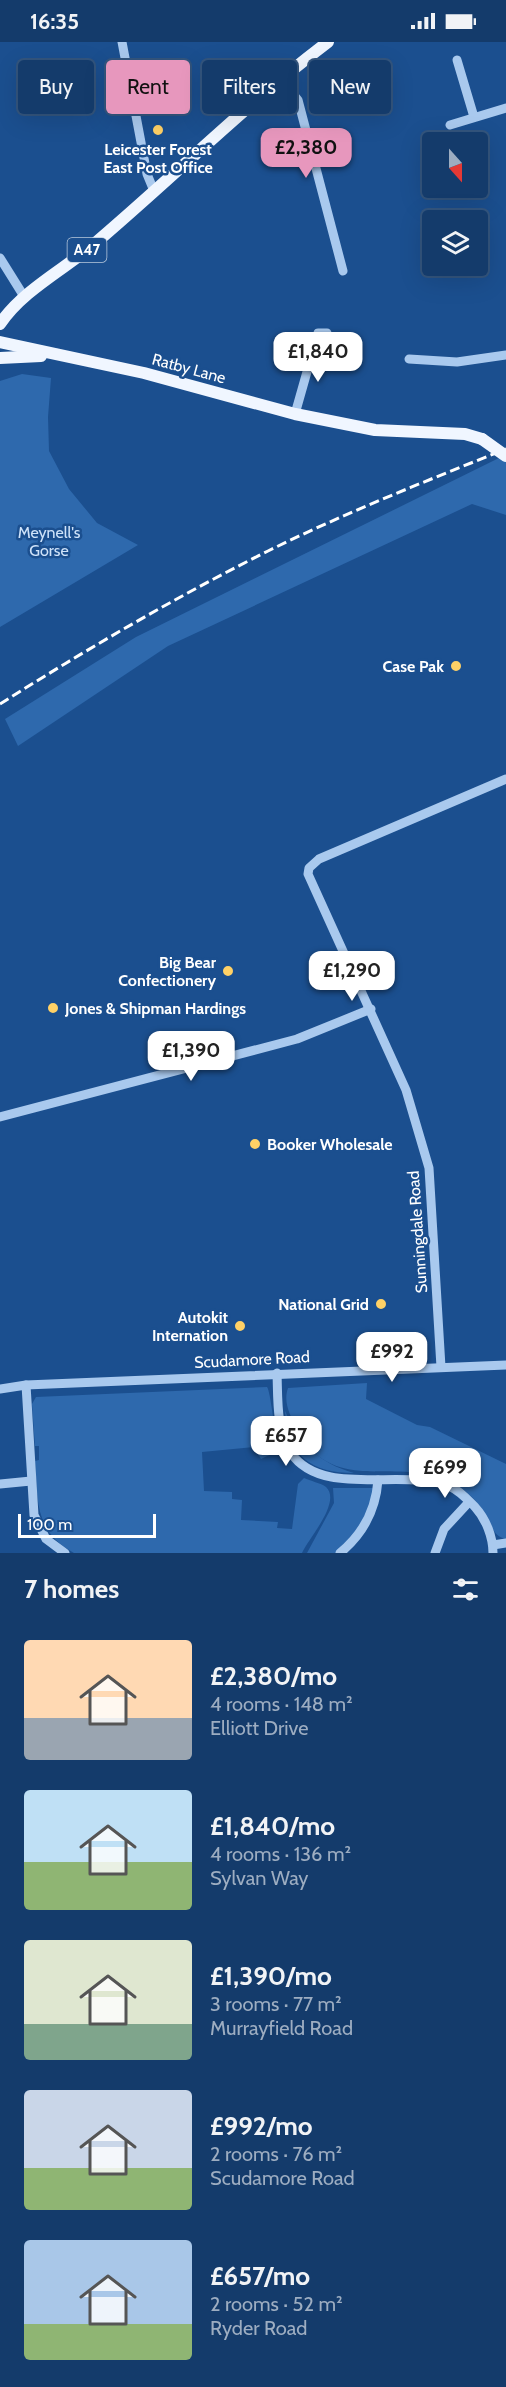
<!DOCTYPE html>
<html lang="en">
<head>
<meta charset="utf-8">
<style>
  :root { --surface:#143b6b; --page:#1d4271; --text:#f1f3f6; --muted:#9dadc1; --line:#33557e; --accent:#e797bd }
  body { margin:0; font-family:Cabin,sans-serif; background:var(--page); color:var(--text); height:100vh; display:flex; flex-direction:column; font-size:22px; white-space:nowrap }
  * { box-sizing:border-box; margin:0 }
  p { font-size:20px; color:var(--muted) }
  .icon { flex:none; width:33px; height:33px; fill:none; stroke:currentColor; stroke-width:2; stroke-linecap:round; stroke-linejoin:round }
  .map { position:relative; height:1511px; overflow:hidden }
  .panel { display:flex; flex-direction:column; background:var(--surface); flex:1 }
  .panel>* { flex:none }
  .banner { position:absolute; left:18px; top:18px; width:471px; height:54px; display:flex; gap:12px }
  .needle { width:39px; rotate:159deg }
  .tools { position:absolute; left:422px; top:90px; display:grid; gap:12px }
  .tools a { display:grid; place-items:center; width:66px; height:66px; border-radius:6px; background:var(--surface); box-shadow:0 6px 24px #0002,0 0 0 2px var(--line); font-size:30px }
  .scale { position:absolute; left:18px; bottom:15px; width:138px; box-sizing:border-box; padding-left:6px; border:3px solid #fff; border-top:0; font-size:16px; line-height:21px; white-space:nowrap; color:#fff; -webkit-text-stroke:4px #1b4f8f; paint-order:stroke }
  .price { position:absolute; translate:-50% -51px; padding:0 14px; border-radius:12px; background:#fff; color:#222; font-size:20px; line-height:39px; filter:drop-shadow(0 2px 3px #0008) }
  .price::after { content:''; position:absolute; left:50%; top:36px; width:18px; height:14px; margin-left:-9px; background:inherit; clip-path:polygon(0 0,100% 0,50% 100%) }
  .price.active { background:var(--accent); color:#111 }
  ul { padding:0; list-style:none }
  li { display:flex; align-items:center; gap:18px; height:150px; padding:0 24px }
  li span { display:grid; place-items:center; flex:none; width:168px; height:120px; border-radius:6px; color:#555 }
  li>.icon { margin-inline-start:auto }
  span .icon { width:72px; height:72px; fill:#fffc; stroke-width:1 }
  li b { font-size:26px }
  h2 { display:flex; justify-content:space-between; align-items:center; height:72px; padding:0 24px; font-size:26px }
  .tag { padding:0 21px; border-radius:6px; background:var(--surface); box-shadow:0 6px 24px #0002,0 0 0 2px var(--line); font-size:21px; line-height:54px }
  .tag.active { background:var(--accent); color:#111 }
  .status { display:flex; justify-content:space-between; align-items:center; height:42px; padding:0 30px; background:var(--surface); direction:ltr }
  .status svg { height:16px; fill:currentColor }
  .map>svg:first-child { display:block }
  .green { fill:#2e69ad }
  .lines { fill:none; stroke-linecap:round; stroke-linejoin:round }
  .minor { stroke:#a9c9ee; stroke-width:9 }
  .major { stroke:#f0f6ff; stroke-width:12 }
  .rail { stroke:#fff; stroke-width:3; stroke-dasharray:10 4.5; stroke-linecap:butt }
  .major-bridge { stroke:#f0f6ff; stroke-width:12 }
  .poi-dot { fill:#ffd166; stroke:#1b4f8f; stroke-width:2 }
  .labels { text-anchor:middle; stroke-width:5; stroke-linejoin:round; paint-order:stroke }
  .shield { fill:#1b4f8f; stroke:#bbcadd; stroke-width:1.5 }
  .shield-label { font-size:15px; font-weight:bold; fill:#fff }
  .poi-label { font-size:16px; font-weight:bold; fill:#fff; stroke:#1b4f8f; text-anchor:end }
  .street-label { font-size:16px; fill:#fff; stroke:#1b4f8f }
  .park-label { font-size:16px; fill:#cfe3fa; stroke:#1b4f8f }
</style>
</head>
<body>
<div class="status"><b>16:35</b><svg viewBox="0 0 49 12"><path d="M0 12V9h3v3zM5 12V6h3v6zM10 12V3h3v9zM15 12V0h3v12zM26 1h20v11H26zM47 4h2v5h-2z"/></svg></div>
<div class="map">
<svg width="506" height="1511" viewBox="0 0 506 1511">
  <rect width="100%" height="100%" fill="#1b4f8f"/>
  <g class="green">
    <path d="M22,332L51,336L48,375L49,409L69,447L97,481L138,503L0,585V339Z"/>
    <path d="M501,415L506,417V473L472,462L168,604L18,704L5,677L136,595Z"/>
    <path d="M367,1341L366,1357L417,1383L430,1385L506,1422V1497C491,1495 488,1473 479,1463C471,1452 458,1444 446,1438C396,1415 330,1455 296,1385C290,1373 283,1360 288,1346Z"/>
    <path d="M267,1345C271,1350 274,1393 280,1408L261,1417L254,1405L202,1410L204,1449L232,1450V1457L242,1458L241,1478L278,1480L277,1486L292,1487L298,1442L304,1436C310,1439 321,1441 326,1445C342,1460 308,1497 302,1511H74C34,1489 38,1459 35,1419L39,1418V1404H35L32,1362L36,1355Z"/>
    <path d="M285,1369C300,1402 319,1421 354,1431C312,1431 287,1414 285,1369Z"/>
    <path d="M333,1446H375L370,1473L340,1511H307L334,1461Z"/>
  </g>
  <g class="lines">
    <g class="minor">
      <path d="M122,0L147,132L154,149"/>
      <path d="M457,18L474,75"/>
      <path d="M281,37L298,58L343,229"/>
      <path d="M450,83L506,66"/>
      <path d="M0,216L25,256"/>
      <path d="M409,317L457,320L506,313"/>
      <path d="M295,372L318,291H327"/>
      <path d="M0,1075L297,997L371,967"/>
      <path d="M441,1325L429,1126L406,1048L308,832L309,826L319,817L506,737"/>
      <path d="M277,1331C278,1357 276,1388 291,1411C322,1457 405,1425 451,1445C460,1449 468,1458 475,1465C486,1477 493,1495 493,1511"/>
      <path d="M26,1343L34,1473L46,1497L65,1511"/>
      <path d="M0,1347L26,1343L506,1323"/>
      <path d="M0,1442L31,1439"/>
      <path d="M493,1503L506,1501"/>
      <path d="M340,1511C363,1492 376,1467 378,1438"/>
      <path d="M435,1511L444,1487L469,1460"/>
    </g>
    <g class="major">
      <path d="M0,282C22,249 63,228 93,203C172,136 246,62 328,0"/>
      <path d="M0,300L144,331L295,372L375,388L465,392L482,397"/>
      <path d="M0,316L41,314"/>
    </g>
    <path class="rail" d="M0,662C87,607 176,555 268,509C345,471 426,439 506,407"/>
    <path class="major-bridge" d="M482,397L506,414"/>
  </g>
  <g class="poi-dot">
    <circle cx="158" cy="88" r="6"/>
    <circle cx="456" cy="624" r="6"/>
    <circle cx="228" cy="929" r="6"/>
    <circle cx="53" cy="966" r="6"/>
    <circle cx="255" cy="1102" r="6"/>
    <circle cx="381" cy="1262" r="6"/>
    <circle cx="240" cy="1284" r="6"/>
  </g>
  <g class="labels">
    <rect class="shield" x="67.5" y="196" width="39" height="24" rx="4.5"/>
    <g class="shield-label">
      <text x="87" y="213">A47</text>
    </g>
    <g class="poi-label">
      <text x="158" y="113" text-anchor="middle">Leicester Forest<tspan x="158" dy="18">East Post Office</tspan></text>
      <text x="444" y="630">Case Pak</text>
      <text x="216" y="926">Big Bear<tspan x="216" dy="18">Confectionery</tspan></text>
      <text x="65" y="972" text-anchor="start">Jones &amp; Shipman Hardings</text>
      <text x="267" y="1108" text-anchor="start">Booker Wholesale</text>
      <text x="369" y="1268">National Grid</text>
      <text x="228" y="1281">Autokit<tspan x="228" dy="18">Internation</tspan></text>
    </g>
    <g class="street-label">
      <text transform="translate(189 326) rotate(15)" y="6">Ratby Lane</text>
      <text transform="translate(417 1190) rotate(-94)" y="6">Sunningdale Road</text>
      <text transform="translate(252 1317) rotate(-3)" y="6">Scudamore Road</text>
    </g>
    <g class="park-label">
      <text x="49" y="496">Meynell's<tspan x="49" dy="18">Gorse</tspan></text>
    </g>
  </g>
</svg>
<div class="tools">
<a><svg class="needle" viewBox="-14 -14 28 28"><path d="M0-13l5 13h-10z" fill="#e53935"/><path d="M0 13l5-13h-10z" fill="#9dadc1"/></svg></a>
<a><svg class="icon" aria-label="layers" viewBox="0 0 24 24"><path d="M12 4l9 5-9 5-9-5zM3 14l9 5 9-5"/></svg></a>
</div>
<div class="scale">100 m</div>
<b class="price active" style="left:306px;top:137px">£2,380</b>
<b class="price" style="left:318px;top:341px">£1,840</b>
<b class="price" style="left:352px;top:960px">£1,290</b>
<b class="price" style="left:191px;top:1040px">£1,390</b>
<b class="price" style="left:392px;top:1341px">£992</b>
<b class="price" style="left:286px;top:1425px">£657</b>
<b class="price" style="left:445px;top:1457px">£699</b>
<div class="banner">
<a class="tag">Buy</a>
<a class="tag active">Rent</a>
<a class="tag">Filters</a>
<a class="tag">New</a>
</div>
</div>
<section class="panel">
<h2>7 homes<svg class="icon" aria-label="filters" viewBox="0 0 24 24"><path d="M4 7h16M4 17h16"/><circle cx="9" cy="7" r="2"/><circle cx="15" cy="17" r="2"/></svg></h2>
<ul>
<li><span style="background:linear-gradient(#ffd9b3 65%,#9aa5b1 0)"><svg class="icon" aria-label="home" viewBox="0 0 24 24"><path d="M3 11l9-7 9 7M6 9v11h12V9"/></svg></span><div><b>£2,380/mo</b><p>4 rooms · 148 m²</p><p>Elliott Drive</p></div></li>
<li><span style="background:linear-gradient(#bfe0f5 60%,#8fb573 0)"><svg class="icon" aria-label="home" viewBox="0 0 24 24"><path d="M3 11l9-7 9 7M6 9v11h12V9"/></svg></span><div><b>£1,840/mo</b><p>4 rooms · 136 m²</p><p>Sylvan Way</p></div></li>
<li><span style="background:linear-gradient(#dfe7d0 70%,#7fa58c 0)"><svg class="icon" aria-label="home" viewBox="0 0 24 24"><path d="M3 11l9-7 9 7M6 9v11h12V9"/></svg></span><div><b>£1,390/mo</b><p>3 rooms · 77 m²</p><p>Murrayfield Road</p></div></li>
<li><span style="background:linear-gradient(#c9d6e8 65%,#8fb573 0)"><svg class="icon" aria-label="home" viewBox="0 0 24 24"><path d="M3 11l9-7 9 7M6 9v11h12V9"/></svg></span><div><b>£992/mo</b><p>2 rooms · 76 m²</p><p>Scudamore Road</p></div></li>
<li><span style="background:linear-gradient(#a9c7e8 70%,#8fb573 0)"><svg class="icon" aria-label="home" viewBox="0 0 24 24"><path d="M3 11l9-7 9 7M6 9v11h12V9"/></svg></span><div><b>£657/mo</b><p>2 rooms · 52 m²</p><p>Ryder Road</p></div></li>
</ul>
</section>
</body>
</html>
